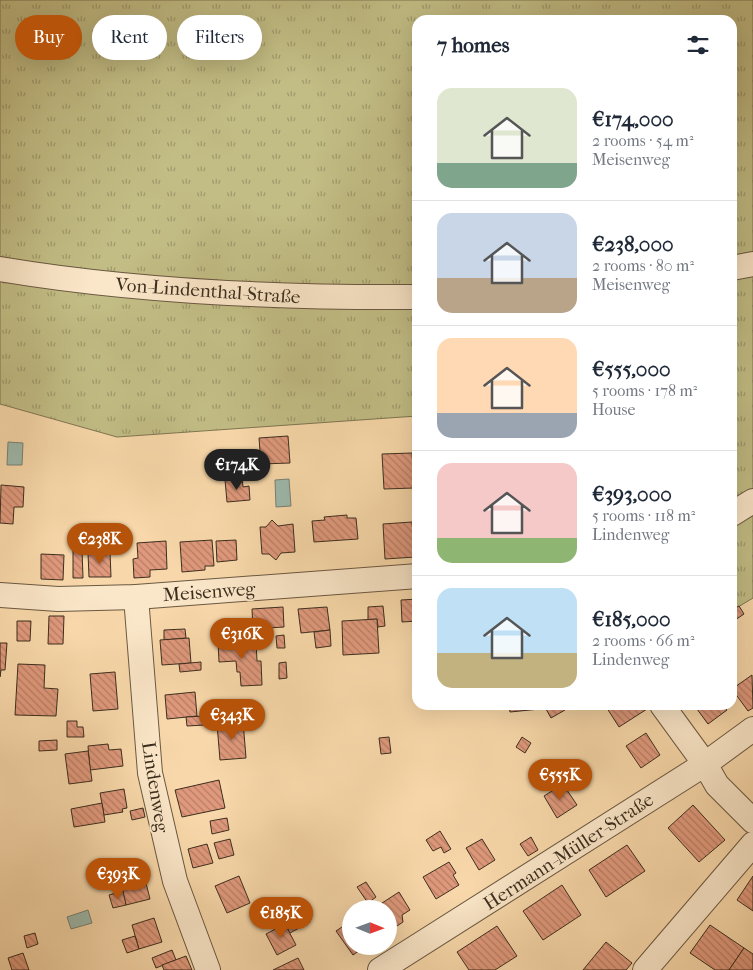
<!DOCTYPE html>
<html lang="en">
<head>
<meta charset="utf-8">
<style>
  :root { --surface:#fff; --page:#f2f2f3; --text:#1f2937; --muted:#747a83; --line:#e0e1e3; --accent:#b45309 }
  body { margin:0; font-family:"IM FELL French Canon",serif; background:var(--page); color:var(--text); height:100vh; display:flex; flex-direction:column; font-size:19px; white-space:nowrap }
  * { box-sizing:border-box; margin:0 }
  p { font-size:16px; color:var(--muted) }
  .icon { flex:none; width:28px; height:28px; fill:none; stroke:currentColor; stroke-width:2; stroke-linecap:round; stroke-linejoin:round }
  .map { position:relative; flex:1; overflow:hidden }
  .side { position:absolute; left:412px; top:15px; width:325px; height:695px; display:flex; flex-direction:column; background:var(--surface); border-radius:15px; box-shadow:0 5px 20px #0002 }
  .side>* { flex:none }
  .hud { position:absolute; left:15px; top:15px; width:322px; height:45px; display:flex; gap:10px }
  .needle { width:32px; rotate:91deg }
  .controls { position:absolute; left:342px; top:900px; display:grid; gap:10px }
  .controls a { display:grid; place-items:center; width:55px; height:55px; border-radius:50%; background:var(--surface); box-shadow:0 5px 20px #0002; font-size:25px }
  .price { position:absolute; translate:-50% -42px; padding:0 11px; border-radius:18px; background:var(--accent); color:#fff; font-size:16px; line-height:32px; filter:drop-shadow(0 1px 2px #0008) }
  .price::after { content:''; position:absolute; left:50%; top:30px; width:15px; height:11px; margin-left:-8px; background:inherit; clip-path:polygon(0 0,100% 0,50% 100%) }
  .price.selected { background:#222; color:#fff }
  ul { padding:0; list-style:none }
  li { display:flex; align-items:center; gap:15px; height:125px; padding:0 25px }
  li+li { border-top:1px solid var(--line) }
  li span { display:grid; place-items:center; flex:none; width:140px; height:100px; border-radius:15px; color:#555 }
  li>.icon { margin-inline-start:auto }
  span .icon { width:60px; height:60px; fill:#fffc; stroke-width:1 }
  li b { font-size:21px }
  h2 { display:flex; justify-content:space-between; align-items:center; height:60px; padding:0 25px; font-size:21px }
  .chip { padding:0 18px; border-radius:22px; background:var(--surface); box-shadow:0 5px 20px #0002; font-size:18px; line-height:45px }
  .chip.selected { background:var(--accent); color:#fff }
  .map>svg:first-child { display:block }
  .grass { fill:url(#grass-tufts); stroke:#7f7652 }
  .water { fill:#9db9ac; stroke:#768173 }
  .building { fill:url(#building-back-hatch); stroke:#3c2e1e }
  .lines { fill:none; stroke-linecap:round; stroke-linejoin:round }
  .minor-casing { stroke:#6b5841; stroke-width:26 }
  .minor { stroke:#fae6c8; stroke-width:24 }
  .labels { text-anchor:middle; stroke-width:4; stroke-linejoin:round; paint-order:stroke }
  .street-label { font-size:19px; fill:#3c2e1e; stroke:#fae6c8 }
</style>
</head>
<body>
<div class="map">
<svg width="753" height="970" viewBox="0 0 753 970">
  <defs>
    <pattern id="grass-tufts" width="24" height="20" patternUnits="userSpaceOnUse" patternTransform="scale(1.25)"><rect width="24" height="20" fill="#c2bd85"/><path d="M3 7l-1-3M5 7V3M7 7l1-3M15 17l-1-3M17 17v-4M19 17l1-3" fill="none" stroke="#9f9a6c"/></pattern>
    <pattern id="building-back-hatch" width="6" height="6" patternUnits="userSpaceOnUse" patternTransform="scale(1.25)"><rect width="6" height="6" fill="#e0997c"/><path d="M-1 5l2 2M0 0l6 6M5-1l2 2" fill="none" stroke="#b77d65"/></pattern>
  </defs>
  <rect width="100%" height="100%" fill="#f8d8aa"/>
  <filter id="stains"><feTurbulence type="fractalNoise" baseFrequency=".004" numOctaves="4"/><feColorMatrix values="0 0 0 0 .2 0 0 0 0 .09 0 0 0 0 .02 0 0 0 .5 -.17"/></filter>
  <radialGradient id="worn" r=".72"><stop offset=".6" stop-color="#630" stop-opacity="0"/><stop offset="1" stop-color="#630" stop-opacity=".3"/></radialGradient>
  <path class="grass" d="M0,0H753V598L733,610L732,20H418L417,416L117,437L0,404Z"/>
  <g class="water">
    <path d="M8,442L23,443L22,465H7Z"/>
    <path d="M289,479L291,506L276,507L275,480Z"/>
    <path d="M88,910L92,923L71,929L67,917Z"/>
  </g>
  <g class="building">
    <path d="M288,436L290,463L261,464L259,438Z"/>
    <path d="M412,453L414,488L384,489L382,454Z"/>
    <path d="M413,458H418V483H414Z"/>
    <path d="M242,478L243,487L249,486L250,500L227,502L225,480Z"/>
    <path d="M1,485L24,487L23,507H14L13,524L0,523Z"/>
    <path d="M347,515V518H356L358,539L314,542L312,521L325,520L324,517Z"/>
    <path d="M272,520L278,526L293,524L295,552L281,553L276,560L269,554H262L260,527H266Z"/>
    <path d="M412,522L415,557L385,559L383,524Z"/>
    <path d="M212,540L214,566H205V570L182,572L180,542Z"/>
    <path d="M236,540L237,560L217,562L216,541Z"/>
    <path d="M166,541L167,569L150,570V577L134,578L133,559L138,558L137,543Z"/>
    <path d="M73,550H82L83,578H73Z"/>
    <path d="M110,552L111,577H89L88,553Z"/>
    <path d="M41,554L64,555L63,580L41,579Z"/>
    <path d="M418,599V621L402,622L401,600Z"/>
    <path d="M383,606L385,626L378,627L377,619L368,620V607Z"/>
    <path d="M739,606L744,614L732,622V610Z"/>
    <path d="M283,607L284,627L253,629L252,609Z"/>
    <path d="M327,607L330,630L301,633L298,609Z"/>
    <path d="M49,616H64L63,644H48Z"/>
    <path d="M377,619L379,653L343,655L342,621Z"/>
    <path d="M17,621H31L30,641H17Z"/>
    <path d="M185,629L186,638L164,640V630Z"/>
    <path d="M330,630L331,646L316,648L314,632Z"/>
    <path d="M284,635L285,648H277L276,636Z"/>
    <path d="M189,638L191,663L162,665L160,640Z"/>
    <path d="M239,639V647H243V643L256,642L257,661H261L262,685L241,686L240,672H237L236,661L219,662L218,641Z"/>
    <path d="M0,643H7L5,670H1L0,677Z"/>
    <path d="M201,662V670L180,672L179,664Z"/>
    <path d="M286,662L287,678L279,679V663Z"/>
    <path d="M18,664L45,665L44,688L58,689L56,716L15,715Z"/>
    <path d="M115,672L118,709L93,711L90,674Z"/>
    <path d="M752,675L753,708L748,711L732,689Z"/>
    <path d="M195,692L197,716L167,719L165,695Z"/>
    <path d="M509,705H539L540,709L510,712Z"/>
    <path d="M554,705H562L565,710L551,718L546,709Z"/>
    <path d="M605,705H645L647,709L619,727Z"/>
    <path d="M694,705H723L727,710L708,724Z"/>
    <path d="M204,716L205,725L187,726L186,717Z"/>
    <path d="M67,721H77V727H83L84,737H67Z"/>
    <path d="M243,721L246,758L220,760L217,724Z"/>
    <path d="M646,733L660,755L641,768L626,746Z"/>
    <path d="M389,737L391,753L381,754L379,738Z"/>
    <path d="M522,737L531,743L525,753L516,747Z"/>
    <path d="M57,740V750L39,751V741Z"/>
    <path d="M108,744L109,750L121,749L123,766L90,770L88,746Z"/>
    <path d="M88,751L92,781L69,784L65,754Z"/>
    <path d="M219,780L225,808L182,817L175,790Z"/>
    <path d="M563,784L577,805L557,818L544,796Z"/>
    <path d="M124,789L127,808L122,809L123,812L104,815L100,793Z"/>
    <path d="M102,803L105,822L74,827L71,809Z"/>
    <path d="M693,805L725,840L699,862L668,828Z"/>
    <path d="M143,808L145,817L132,820L130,811Z"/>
    <path d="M227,818L229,830L212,834L210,821Z"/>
    <path d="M440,831L451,849L444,853L441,847L433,851L426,840Z"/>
    <path d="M531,837L538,850L528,856L520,844Z"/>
    <path d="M230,839L234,855L219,859L214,843Z"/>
    <path d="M482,839L495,860L479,870L466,848Z"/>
    <path d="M207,844L213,863L193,868L188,849Z"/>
    <path d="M627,845L645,871L606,897L589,870Z"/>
    <path d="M449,862L456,873L453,875L459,885L436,899L423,877Z"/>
    <path d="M144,875L150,899L126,905L120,880Z"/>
    <path d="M239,876L250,903L227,913L215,886Z"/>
    <path d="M753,876V911L737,900Z"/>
    <path d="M366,882L376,897L368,903L357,887Z"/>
    <path d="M562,885L581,915L543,940L523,911Z"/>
    <path d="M123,891L126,905L113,908L109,895Z"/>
    <path d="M399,892L410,910L402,915L403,922L397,926L391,924L389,921V909H381L379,905Z"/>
    <path d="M306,914L310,922L290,933L285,924Z"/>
    <path d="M154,918L162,942L139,949L132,925Z"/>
    <path d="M351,921V946H366L353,955L336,931Z"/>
    <path d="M285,924L296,945L277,955L266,934Z"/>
    <path d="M710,925L744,948L729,970H715L690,953Z"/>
    <path d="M497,926L517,956L495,970H469L457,952Z"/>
    <path d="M35,933L38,944L27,948L24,936Z"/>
    <path d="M135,936L139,949L127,953L122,940Z"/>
    <path d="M606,942L632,963L626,970H583Z"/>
    <path d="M744,948L753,954V970H729Z"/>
    <path d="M172,950L176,960L156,968L152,958Z"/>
    <path d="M23,953L29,970H12L8,958Z"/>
    <path d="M186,956L192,970H164L162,965Z"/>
    <path d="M298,958L304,970H273Z"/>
  </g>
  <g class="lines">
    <defs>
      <g id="minor">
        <path d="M732,268L753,264"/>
        <path d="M0,269C138,292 278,298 418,297"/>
        <path d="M732,514L753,501"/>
        <path d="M0,595L58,599L136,597L418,576"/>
        <path d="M136,597L150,773L175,881L208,970"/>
        <path d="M662,705L705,764L717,785L753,821"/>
        <path d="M380,970L705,764L753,729"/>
        <path d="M645,970L753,844"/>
      </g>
    </defs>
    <use href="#minor" class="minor-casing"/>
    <use href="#minor" class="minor"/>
  </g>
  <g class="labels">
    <g class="street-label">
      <text transform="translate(208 290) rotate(4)" y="7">Von-Lindenthal-Straße</text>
      <text transform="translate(209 591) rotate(-4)" y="7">Meisenweg</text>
      <text transform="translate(156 787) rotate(81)" y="7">Lindenweg</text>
      <text transform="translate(568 851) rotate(-33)" y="7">Hermann-Müller-Straße</text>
    </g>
  </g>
  <rect width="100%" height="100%" filter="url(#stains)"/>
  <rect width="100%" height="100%" fill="url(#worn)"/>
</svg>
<div class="controls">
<a><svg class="needle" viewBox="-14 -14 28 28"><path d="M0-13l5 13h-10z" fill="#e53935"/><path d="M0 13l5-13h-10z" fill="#747a83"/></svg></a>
</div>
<b class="price selected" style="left:237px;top:491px">€174K</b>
<b class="price" style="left:100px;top:565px">€238K</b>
<b class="price" style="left:242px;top:660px">€316K</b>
<b class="price" style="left:232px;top:741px">€343K</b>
<b class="price" style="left:560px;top:801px">€555K</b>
<b class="price" style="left:118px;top:900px">€393K</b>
<b class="price" style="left:281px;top:939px">€185K</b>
<div class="hud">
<a class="chip selected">Buy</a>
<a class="chip">Rent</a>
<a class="chip">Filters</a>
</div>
<section class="side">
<h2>7 homes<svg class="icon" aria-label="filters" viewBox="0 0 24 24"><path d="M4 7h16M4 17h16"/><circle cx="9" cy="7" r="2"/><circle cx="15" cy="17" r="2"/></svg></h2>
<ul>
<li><span style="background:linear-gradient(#dfe7d0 75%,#7fa58c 0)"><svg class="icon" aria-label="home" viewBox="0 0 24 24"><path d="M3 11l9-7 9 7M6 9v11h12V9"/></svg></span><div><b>€174,000</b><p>2 rooms · 54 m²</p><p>Meisenweg</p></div></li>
<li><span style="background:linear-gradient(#c9d6e8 65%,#b9a48a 0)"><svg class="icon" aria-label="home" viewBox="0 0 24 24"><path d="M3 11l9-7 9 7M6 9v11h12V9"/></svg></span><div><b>€238,000</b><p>2 rooms · 80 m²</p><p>Meisenweg</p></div></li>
<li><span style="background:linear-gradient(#ffd9b3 75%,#9aa5b1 0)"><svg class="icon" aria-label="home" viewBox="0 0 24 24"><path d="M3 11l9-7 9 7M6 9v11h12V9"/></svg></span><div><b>€555,000</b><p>5 rooms · 178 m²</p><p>House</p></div></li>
<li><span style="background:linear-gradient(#f6c9c9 75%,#8fb573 0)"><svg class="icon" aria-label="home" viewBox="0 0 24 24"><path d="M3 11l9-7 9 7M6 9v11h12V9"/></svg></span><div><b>€393,000</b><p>5 rooms · 118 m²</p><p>Lindenweg</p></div></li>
<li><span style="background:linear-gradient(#bfe0f5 65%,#c2b280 0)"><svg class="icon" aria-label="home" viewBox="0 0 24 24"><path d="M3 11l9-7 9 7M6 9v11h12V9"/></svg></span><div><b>€185,000</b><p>2 rooms · 66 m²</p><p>Lindenweg</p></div></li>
</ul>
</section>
</div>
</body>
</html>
